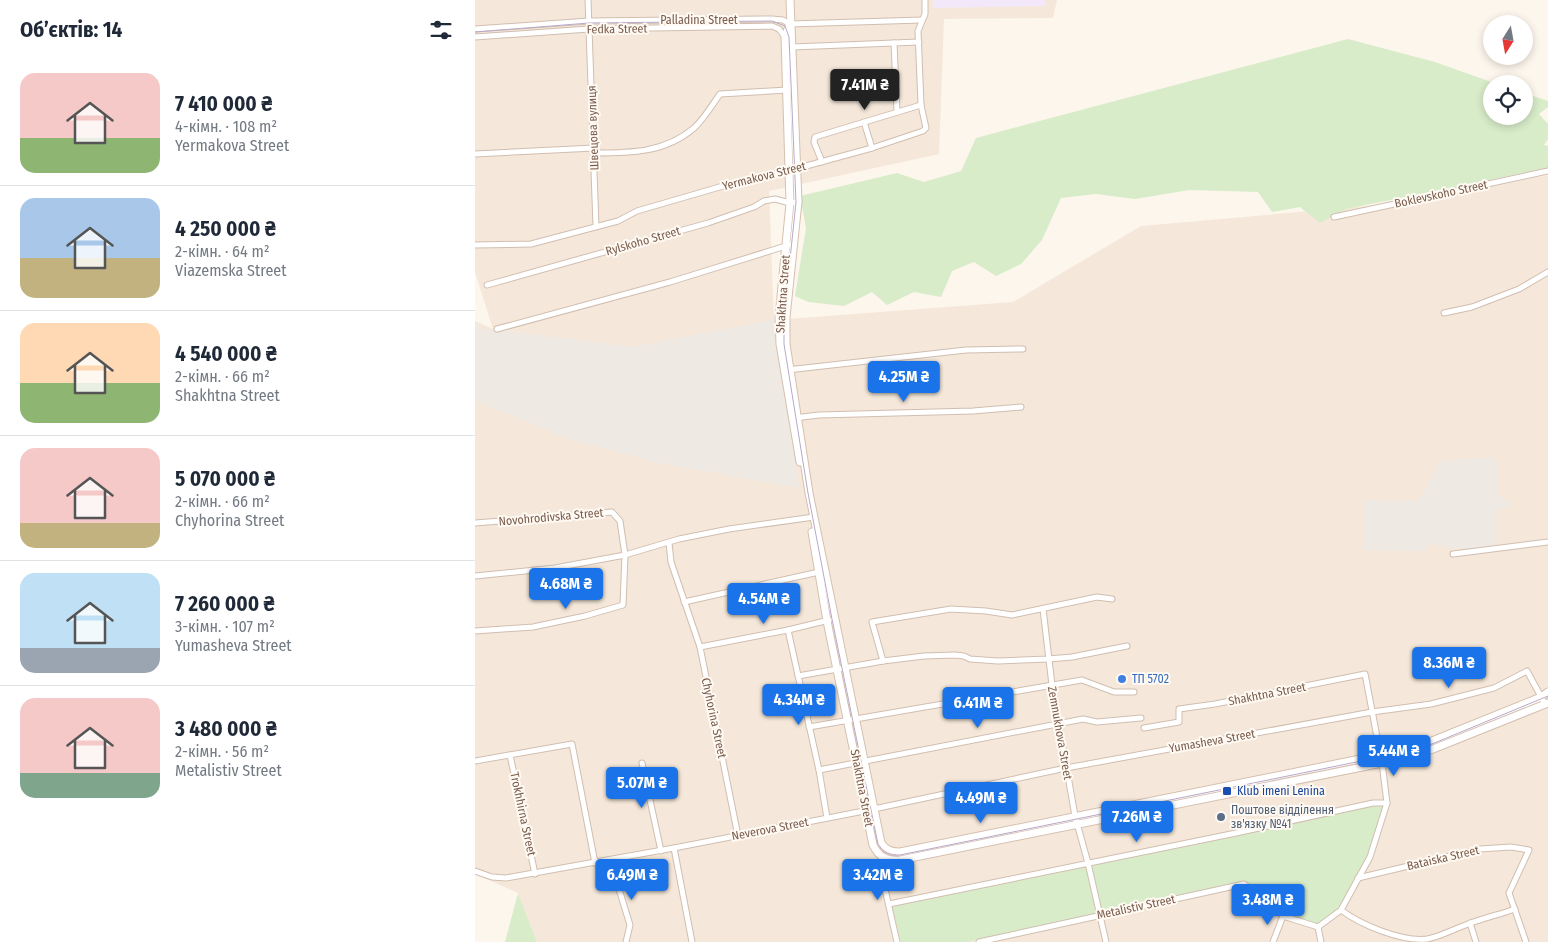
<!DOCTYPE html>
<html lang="uk">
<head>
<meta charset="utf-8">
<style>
  :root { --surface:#fff; --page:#f6f6f7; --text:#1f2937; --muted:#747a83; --line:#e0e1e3; --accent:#1a73e8 }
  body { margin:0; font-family:"Fira Sans Condensed",sans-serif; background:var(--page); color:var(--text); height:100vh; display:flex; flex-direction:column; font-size:19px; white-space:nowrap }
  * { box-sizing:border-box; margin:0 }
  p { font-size:16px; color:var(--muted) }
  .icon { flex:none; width:28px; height:28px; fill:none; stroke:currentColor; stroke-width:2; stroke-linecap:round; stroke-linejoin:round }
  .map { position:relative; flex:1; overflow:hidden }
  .panel { display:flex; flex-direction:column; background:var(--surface); width:475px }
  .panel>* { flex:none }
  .needle { width:32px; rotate:191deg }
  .controls { position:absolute; left:1008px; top:15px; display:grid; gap:10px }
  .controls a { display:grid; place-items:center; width:50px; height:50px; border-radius:50%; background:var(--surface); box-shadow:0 2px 8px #0003; font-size:25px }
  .price { position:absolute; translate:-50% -42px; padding:0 11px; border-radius:5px; background:var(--accent); color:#fff; font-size:16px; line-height:32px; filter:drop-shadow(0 1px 2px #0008) }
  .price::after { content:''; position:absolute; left:50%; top:30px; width:15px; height:11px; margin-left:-8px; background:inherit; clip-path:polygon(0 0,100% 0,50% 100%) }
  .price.on { background:#222; color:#fff }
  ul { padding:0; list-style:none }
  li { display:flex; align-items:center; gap:15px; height:125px; padding:0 20px }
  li+li { border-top:1px solid var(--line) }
  li span { display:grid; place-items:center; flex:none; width:140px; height:100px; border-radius:15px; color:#555 }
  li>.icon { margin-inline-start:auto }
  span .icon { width:60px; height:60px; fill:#fffc; stroke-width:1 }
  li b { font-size:21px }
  h2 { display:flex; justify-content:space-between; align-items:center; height:60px; padding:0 20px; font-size:21px }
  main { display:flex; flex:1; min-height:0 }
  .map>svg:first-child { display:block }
  .residential { fill:#f5e8da }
  .industrial { fill:#efe9e4 }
  .education { fill:#f3e8fa }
  .green { fill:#d8ecc9 }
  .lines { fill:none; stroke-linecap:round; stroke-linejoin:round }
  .street-casing { stroke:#d1beb0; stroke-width:7 }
  .secondary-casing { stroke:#d6c0b0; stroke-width:9 }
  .street { stroke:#fff; stroke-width:5 }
  .secondary { stroke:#fff; stroke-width:7 }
  .tram { stroke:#b9a8c9; stroke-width:1 }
  .shop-dot { fill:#3f7fe0; stroke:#fffaf3; stroke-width:2 }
  .transit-dot { fill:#1a4fb4; stroke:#fffaf3; stroke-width:2 }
  .service-dot { fill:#5c6f8a; stroke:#fffaf3; stroke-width:2 }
  .labels { text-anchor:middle; stroke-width:4; stroke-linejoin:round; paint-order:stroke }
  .street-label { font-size:12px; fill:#7a5c4d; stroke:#fffaf3 }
  .shop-label { font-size:12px; fill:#366cbe; stroke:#fffaf3; text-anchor:start }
  .transit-label { font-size:12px; fill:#164399; stroke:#fffaf3; text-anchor:start }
  .service-label { font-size:12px; fill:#4e5e75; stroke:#fffaf3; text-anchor:start }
</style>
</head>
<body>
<main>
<section class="panel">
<h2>Об’єктів: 14<svg class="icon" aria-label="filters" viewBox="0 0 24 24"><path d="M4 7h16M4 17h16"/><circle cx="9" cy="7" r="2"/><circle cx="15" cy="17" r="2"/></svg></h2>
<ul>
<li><span style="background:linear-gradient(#f6c9c9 65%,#8fb573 0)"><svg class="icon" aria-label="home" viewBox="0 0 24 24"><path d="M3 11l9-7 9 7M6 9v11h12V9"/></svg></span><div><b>7 410 000 ₴</b><p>4-кімн. · 108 m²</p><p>Yermakova Street</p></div></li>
<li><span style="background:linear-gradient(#a9c7e8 60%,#c2b280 0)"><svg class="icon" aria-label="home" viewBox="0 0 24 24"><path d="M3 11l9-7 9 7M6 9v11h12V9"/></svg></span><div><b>4 250 000 ₴</b><p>2-кімн. · 64 m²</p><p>Viazemska Street</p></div></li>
<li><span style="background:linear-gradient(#ffd9b3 60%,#8fb573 0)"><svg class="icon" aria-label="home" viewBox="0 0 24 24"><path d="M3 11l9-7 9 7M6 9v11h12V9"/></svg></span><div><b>4 540 000 ₴</b><p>2-кімн. · 66 m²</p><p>Shakhtna Street</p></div></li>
<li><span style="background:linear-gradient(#f6c9c9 75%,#c2b280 0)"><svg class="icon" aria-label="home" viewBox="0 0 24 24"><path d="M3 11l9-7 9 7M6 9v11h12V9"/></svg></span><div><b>5 070 000 ₴</b><p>2-кімн. · 66 m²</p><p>Chyhorina Street</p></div></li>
<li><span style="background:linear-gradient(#bfe0f5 75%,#9aa5b1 0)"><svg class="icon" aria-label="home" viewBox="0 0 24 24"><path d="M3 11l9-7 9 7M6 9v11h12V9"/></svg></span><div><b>7 260 000 ₴</b><p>3-кімн. · 107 m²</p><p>Yumasheva Street</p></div></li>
<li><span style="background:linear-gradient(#f6c9c9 75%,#7fa58c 0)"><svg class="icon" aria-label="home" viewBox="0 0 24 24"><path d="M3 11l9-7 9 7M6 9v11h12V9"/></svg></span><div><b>3 480 000 ₴</b><p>2-кімн. · 56 m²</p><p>Metalistiv Street</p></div></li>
</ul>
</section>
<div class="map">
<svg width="1073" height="942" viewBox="0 0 1073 942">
  <rect width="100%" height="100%" fill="#fdf6ec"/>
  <path class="residential" d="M0,0H582L578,18L469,19L464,154L294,191L299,320L538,302L666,226L938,202L1073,175V942H62L43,893L0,874V321L18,329L0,272Z"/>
  <g class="industrial">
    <path d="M298,320L324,488L179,462L88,437L0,400V321L9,331L18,329L157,347Z"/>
    <path d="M1016,457L1022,463V495L1033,502L1034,506L1021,512L1020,544L1015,550L976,548L953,544L950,551L888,550V500L943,501L966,461Z"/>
  </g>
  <path class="education" d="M458,0H570V6L458,8Z"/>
  <g class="green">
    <path d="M873,39L960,62L1022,84H1016V116H1049V93L1073,101V107L1064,114L1073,124V139L1069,145L1073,146V168L871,209L845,223L825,207L797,212L783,192L714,190L660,199L621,194L586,198L567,240L546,264L521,276L499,262L477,271L466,297L439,292L412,305L397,292L369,306L333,302L320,296L331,228L325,196L422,173L449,182L486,171L501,138Z"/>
    <path d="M897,805L909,806L892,855L864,908L842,924L809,913L769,882L491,942H426L417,905L762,836Z"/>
    <path d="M43,893L62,942H30Z"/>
  </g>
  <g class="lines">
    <defs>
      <g id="street">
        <path d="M113,0L121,227"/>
        <path d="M0,29L114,21L297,19L308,20L315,24L447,20"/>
        <path d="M0,37L114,29L297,26L304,29L310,37"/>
        <path d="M419,43L422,112"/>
        <path d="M317,47L444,42"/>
        <path d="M389,122L397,148"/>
        <path d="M119,153C155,153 190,153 219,128C229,119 237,105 245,94L312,90"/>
        <path d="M0,154L119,148"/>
        <path d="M347,162L339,142L340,137L446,105"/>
        <path d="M859,217L1073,171"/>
        <path d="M0,245L56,244L143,221L162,211L248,186L320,169L397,148L448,131L451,128L446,105L443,31L450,14V0"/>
        <path d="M12,285L233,223L279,207L289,201L300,199L315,203L323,202"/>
        <path d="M969,313L997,307L1044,289L1073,272"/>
        <path d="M22,329L195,282L314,245"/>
        <path d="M312,370L491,350L548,349"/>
        <path d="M319,418L344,415L498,411L546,407"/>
        <path d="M0,523L137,512L145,521L150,555L148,605L110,616L58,627L0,631"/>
        <path d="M194,543L196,562L225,647L263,836"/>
        <path d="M978,554L1073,542"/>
        <path d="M0,576L80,568L150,555L204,539L254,529L339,517"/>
        <path d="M209,602L344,572"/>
        <path d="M568,609L577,685L600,816L613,863L631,942"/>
        <path d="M313,630L344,770L352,818"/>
        <path d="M225,647L313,630L354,620"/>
        <path d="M408,661L397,622L476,609L511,611L537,615L622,597L637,599"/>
        <path d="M323,676L408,661L449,656L480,655L489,656L495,659L523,661L573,659L597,657L652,646"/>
        <path d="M334,727L607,680L639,692H659"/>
        <path d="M35,755L60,874"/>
        <path d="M0,761L97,744L120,863"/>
        <path d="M167,763L186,851"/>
        <path d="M344,770L608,719L622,722L666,718"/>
        <path d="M199,848L217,942"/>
        <path d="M408,858L407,876L422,942"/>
        <path d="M135,860L155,925L151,942"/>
        <path d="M0,871L17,877L31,878L199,848L394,810L591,768L897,712L956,704L1019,688L1052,671L1070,704"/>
        <path d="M883,878L1005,849L1036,847L1054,850L1034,893L1051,942"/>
        <path d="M414,904L761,833L898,803H912"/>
        <path d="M866,910C886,925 927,942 952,939C964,937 977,930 988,926C1005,919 1023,915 1040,909"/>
        <path d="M995,923L1001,942"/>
        <path d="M843,927L846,942"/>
        <path d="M504,942L769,884L808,916L843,927L866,910L895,857L912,803L907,763L890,674L740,704L704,709V722L669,728"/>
        <path d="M798,942L808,916"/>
      </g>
      <g id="secondary">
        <path d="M315,0L323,202L311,317V344L334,493L406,843C411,850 416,852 425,852L905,755L957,741L1066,697L1073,692"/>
        <path d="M314,26L310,37L315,203L304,317L305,344L325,462"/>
        <path d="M337,532L352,621L398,845C404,857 411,861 425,860L907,763L958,749L1073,703"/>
      </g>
    </defs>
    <use href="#street" class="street-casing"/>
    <use href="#secondary" class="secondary-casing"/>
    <use href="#street" class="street"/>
    <use href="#secondary" class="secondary"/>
    <path class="tram" d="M0,32L114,23L297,21L310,26L314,37L321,202L309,317V344L333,493L357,619L403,844C409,853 415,855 425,855L906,757L957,744L1073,696"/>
  </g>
  <circle class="shop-dot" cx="647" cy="679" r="5"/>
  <rect class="transit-dot" x="747" y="786" width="10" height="10" rx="2.5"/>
  <circle class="service-dot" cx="746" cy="817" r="5"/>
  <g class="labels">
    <g class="street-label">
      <text x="224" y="24">Palladina Street</text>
      <text transform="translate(142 29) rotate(-1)" y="4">Fedka Street</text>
      <text transform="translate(118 128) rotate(-92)" y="4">Швецова вулиця</text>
      <text transform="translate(289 176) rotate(-14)" y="4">Yermakova Street</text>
      <text transform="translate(966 194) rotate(-12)" y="4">Boklevskoho Street</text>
      <text transform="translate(168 241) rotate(-16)" y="4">Rylskoho Street</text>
      <text transform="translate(308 294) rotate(-86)" y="4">Shakhtna Street</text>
      <text transform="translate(76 517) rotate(-5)" y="4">Novohrodivska Street</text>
      <text transform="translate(792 694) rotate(-11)" y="4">Shakhtna Street</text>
      <text transform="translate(239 718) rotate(78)" y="4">Chyhorina Street</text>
      <text transform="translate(585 733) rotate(80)" y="4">Zemnukhova Street</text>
      <text transform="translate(737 741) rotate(-10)" y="4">Yumasheva Street</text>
      <text transform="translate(387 788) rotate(79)" y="4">Shakhtna Street</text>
      <text transform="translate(48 814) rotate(78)" y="4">Trokhhirna Street</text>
      <text transform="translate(295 829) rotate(-11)" y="4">Neverova Street</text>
      <text transform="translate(968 858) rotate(-13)" y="4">Bataiska Street</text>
      <text transform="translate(661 907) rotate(-12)" y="4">Metalistiv Street</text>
    </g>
    <g class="shop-label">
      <text x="657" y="683">ТП 5702</text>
    </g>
    <g class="transit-label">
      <text x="762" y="795">Klub imeni Lenina</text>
    </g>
    <g class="service-label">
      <text x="756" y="814">Поштове відділення<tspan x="756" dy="14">зв'язку №41</tspan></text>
    </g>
  </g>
</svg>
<div class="controls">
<a><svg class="needle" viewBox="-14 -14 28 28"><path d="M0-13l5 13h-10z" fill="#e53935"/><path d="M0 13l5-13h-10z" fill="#747a83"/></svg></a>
<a><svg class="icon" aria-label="locate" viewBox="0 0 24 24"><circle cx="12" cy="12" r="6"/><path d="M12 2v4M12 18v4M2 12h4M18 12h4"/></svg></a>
</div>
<b class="price on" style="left:390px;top:111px">7.41M ₴</b>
<b class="price" style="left:429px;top:403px">4.25M ₴</b>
<b class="price" style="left:91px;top:610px">4.68M ₴</b>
<b class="price" style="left:289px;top:625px">4.54M ₴</b>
<b class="price" style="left:974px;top:689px">8.36M ₴</b>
<b class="price" style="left:324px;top:726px">4.34M ₴</b>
<b class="price" style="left:503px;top:729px">6.41M ₴</b>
<b class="price" style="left:919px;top:777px">5.44M ₴</b>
<b class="price" style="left:167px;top:809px">5.07M ₴</b>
<b class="price" style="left:506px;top:824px">4.49M ₴</b>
<b class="price" style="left:662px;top:843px">7.26M ₴</b>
<b class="price" style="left:157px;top:901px">6.49M ₴</b>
<b class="price" style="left:403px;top:901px">3.42M ₴</b>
<b class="price" style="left:793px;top:926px">3.48M ₴</b>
</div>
</main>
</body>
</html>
